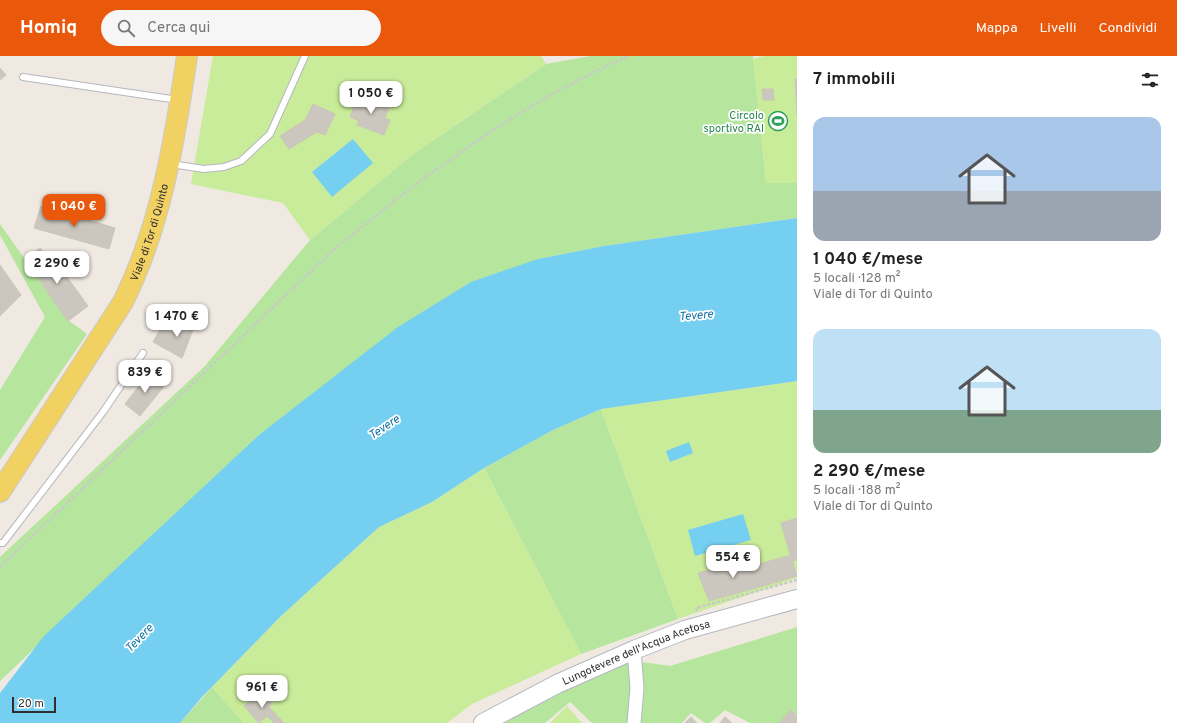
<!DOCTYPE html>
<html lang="it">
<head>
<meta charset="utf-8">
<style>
  :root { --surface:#fff; --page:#f6f6f6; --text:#222; --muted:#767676; --accent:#ea580c }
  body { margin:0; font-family:Overpass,sans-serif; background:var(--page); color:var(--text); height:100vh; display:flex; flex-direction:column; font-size:15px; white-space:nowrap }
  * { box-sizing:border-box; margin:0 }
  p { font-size:13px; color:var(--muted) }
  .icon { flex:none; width:22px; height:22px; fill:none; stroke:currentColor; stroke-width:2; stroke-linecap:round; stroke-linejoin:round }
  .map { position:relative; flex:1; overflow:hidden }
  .side { display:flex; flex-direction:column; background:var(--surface); width:380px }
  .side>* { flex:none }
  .scale { position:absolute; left:12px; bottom:10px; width:44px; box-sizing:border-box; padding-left:4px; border:2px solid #2e2e2e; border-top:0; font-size:11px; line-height:14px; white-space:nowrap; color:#2e2e2e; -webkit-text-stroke:3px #fff; paint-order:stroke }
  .price { position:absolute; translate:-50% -34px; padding:0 9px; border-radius:8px; background:#fff; color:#222; font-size:13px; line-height:26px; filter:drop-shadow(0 1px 2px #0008) }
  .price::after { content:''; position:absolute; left:50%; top:24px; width:12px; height:9px; margin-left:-6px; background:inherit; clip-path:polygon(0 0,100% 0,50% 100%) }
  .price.selected { background:var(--accent); color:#fff }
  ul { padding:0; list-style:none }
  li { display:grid; align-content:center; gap:8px; height:212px; padding:0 16px }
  li span { display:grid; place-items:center; height:124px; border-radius:12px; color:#555 }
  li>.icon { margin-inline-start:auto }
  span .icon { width:72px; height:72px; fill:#fffc; stroke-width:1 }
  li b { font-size:17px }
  h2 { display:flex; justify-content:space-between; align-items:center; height:48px; padding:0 16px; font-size:17px }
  header { display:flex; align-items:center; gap:24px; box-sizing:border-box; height:56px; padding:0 20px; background:var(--accent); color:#fff }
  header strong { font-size:19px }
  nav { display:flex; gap:22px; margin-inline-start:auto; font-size:14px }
  .search { width:280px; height:36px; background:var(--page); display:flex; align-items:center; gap:10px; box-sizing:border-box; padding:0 14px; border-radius:22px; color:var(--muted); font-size:15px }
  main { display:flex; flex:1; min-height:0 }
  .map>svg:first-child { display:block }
  .green { fill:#b6e59e }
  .pitch { fill:#c9ec9a }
  .water { fill:#75cff0 }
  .building { fill:#cbc7bf; stroke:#cbc5ba }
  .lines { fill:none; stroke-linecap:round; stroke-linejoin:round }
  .service-casing { stroke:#b4b7c1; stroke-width:8 }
  .minor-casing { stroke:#b4b7c1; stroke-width:15 }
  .secondary-casing { stroke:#b4b7c1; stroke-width:20 }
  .primary-casing { stroke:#c9c9c9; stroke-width:22 }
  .path { stroke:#c9c9c9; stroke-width:2.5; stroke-dasharray:3 2; stroke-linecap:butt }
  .service { stroke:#fff; stroke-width:6 }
  .minor { stroke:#fff; stroke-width:13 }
  .secondary { stroke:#fff; stroke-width:18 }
  .primary { stroke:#f2d163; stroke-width:20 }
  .labels { text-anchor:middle; stroke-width:3.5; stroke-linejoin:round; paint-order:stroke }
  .leisure-label { font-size:11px; fill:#27864d; stroke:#fff; text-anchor:end }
  .street-label { font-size:11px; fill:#2e2e2e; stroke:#fff }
  .water-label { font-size:12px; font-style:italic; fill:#0d6fa3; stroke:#fff }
</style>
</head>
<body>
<header>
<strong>Homiq</strong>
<div class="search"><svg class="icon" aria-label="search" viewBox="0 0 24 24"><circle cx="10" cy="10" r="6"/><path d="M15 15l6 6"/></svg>Cerca qui</div>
<nav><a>Mappa</a><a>Livelli</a><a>Condividi</a></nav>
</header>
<main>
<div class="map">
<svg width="797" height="667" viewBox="0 0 797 667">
  <rect width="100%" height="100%" fill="#efe9e1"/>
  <g class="green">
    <path d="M591,0H753L766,126L797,127V162L604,190L538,203L259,379L0,625V501L204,311L310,184L413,98L546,8Z"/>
    <path d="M0,168L68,264L87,278L0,404V334L45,261L0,179Z"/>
    <path d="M601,353L678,563L581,598L484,412L553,374Z"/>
    <path d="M797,571V667H750L725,654L710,667H705L691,657L682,667H592L570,646L545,667H501L508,662L628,604L670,610Z"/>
    <path d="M212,631L244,667H180Z"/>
  </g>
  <g class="pitch">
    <path d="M213,0H541L546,8L413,98L310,184L283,147L191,128Z"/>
    <path d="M764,0H797V127H766L753,3Z"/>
    <path d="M797,325V522L678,563L601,353Z"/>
    <path d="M484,412L581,598L472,648L447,667H244L212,631L281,560L379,471L432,446Z"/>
    <path d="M567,650L582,667H550Z"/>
  </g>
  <g class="water">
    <path d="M353,83L373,107L332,141L312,116Z"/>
    <path d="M797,162V325L601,353L553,374L484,412L432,446L379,471L281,560L202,641L180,667H0V637L44,580L259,379L398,271L471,226L538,203L604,190Z"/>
    <path d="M689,386L693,397L670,406L666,395Z"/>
    <path d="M743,458L751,484L695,500L688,474Z"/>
  </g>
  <g class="building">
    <path d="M0,12L6,19L0,24Z"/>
    <path d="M795,23H797V59Z"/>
    <path d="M762,33H773L774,44H763Z"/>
    <path d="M358,40L389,52L385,62L390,64L384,79L357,69L359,65L350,61Z"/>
    <path d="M313,48L335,58L325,79L317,76L289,93L280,80L305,64Z"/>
    <path d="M41,150L115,172L109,193L34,172Z"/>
    <path d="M40,192L55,213L59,210L88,250L68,265L25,203Z"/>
    <path d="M0,209L21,239L0,260Z"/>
    <path d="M183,260L196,266L182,302L153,286L161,272L162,278L167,282L177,280L179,275L177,267Z"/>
    <circle cx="170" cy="274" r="9"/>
    <path d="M150,316L165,329L140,360L125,348Z"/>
    <path d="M797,462V504L792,505L781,467Z"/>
    <path d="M791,499L797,520L767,529L759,508Z"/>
    <path d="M757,500L767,529L709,545L698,517Z"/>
    <path d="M257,638L261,643L265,639L271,646V649L269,651L284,667H274L267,660L259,667L244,650Z"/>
    <path d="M791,654L797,660V667H779Z"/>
    <path d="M691,661L697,667H685Z"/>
    <path d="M725,661L732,667H720Z"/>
  </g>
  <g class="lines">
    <defs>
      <g id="service">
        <path d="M23,21L178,44"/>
        <path d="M171,108L204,113L224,111L241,105L270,78L305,0"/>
        <path d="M0,487H3L103,356L143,297"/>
      </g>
      <path id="minor" d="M634,594L637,632L634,667"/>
      <g id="secondary">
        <path id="s1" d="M483,667L557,628L634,594L685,574L797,543"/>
      </g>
      <g id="primary">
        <path id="s2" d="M0,436L123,246C161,170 175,83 187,0"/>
      </g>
    </defs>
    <use href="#service" class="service-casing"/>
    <use href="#minor" class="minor-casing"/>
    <use href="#secondary" class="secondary-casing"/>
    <use href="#primary" class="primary-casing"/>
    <g class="path">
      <path d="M0,511L331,196C423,120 518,49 628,0"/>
      <path d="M697,555L696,552L797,524"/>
    </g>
    <use href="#service" class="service"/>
    <use href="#minor" class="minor"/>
    <use href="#secondary" class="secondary"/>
    <use href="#primary" class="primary"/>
  </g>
  <defs>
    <symbol id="stadium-ring" viewBox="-11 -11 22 22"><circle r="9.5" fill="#fff" stroke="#2e9e5b" stroke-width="1.5"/><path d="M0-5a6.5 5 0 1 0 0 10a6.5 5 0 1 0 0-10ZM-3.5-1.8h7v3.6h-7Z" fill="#2e9e5b"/></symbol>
  </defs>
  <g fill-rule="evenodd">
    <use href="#stadium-ring" x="767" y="54" width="22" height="22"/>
  </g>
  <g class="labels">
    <g class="leisure-label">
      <text x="764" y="63">Circolo<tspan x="764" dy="13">sportivo RAI</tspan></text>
    </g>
    <g class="street-label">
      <text dy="4" stroke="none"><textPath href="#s2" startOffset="301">Viale di Tor di Quinto</textPath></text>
      <text dy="4" stroke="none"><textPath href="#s1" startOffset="169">Lungotevere dell'Acqua Acetosa</textPath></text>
    </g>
    <g class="water-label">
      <text transform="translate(696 259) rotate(-5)" y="4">Tevere</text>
      <text transform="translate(384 371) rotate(-34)" y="4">Tevere</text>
      <text transform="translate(139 582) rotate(-46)" y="4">Tevere</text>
    </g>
  </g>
</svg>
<div class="scale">20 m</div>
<b class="price" style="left:371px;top:59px">1 050 €</b>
<b class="price selected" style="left:74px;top:172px">1 040 €</b>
<b class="price" style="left:57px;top:229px">2 290 €</b>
<b class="price" style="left:177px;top:282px">1 470 €</b>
<b class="price" style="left:145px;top:338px">839 €</b>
<b class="price" style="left:733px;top:523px">554 €</b>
<b class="price" style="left:262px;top:653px">961 €</b>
</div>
<section class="side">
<h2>7 immobili<svg class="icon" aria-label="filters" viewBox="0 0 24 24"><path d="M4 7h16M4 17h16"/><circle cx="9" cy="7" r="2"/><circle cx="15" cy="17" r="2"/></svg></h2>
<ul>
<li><span style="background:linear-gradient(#a9c7e8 60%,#9aa5b1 0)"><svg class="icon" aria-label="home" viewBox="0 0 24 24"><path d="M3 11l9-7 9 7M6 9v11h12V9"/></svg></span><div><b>1 040 €/mese</b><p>5 locali · 128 m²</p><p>Viale di Tor di Quinto</p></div></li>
<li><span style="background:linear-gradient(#bfe0f5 65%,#7fa58c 0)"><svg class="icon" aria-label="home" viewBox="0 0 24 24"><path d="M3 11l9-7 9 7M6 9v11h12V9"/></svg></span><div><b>2 290 €/mese</b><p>5 locali · 188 m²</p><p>Viale di Tor di Quinto</p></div></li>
</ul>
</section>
</main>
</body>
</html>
